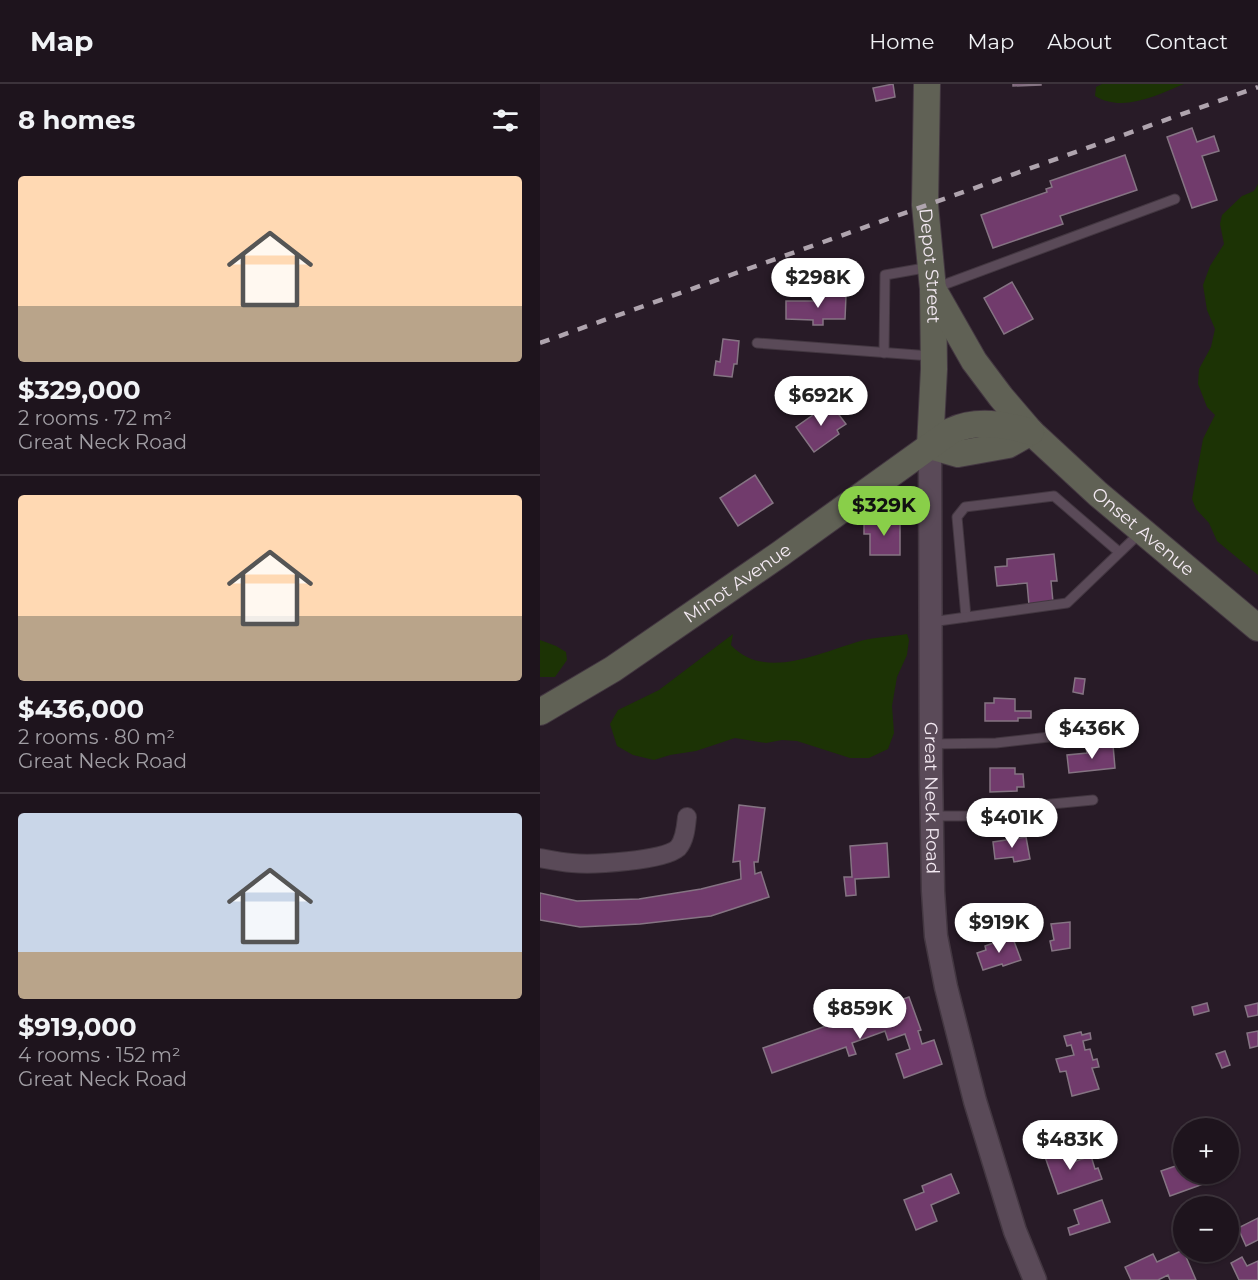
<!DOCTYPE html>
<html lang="en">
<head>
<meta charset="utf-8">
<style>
  :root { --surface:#1e141d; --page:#2b212a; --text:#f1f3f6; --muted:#a19ea4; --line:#3c333b; --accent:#89cf49 }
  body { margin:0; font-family:Montserrat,sans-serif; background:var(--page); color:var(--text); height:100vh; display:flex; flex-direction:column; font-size:22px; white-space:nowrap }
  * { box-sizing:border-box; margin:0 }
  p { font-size:20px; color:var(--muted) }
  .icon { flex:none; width:33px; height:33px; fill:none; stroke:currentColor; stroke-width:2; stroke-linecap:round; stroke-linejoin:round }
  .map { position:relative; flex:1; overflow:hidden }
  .details { display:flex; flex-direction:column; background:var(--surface); width:540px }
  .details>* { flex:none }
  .fabs { position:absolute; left:633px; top:1034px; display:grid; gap:12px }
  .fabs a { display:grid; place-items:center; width:66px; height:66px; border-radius:50%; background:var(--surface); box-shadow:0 2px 4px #0004,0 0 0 2px var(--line); font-size:30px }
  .price { position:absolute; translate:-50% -51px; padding:0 14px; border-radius:21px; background:#fff; color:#222; font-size:20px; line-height:39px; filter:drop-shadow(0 2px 3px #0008) }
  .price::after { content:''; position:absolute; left:50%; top:36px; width:18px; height:14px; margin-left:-9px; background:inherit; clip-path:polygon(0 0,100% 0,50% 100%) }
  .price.on { background:var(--accent); color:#111 }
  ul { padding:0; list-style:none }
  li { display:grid; align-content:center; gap:12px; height:318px; padding:0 18px }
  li+li { border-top:2px solid var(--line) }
  li span { display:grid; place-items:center; height:186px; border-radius:6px; color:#555 }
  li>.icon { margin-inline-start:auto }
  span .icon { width:108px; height:108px; fill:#fffc; stroke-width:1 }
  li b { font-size:26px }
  h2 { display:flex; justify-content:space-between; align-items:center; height:72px; padding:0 18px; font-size:26px }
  header { display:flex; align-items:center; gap:36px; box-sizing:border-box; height:84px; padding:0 30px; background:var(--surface); border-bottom:2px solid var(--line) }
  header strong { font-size:28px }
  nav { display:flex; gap:33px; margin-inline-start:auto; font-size:21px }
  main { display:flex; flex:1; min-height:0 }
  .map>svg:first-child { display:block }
  .green { fill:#1c3305 }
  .building { fill:#713b6c; stroke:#857483; stroke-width:1.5 }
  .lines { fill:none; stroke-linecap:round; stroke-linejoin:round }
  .service-casing { stroke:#433741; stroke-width:11 }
  .minor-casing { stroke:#433741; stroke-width:20 }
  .tertiary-casing { stroke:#433741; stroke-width:25 }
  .secondary-casing { stroke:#433741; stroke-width:28 }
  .service { stroke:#5a4a58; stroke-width:9 }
  .minor { stroke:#5a4a58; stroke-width:18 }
  .tertiary { stroke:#5a4a58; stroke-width:22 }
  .secondary { stroke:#606155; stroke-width:26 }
  .rail { stroke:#afa4ae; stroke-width:4.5; stroke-dasharray:10 10; stroke-linecap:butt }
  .labels { text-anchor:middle; stroke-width:6; stroke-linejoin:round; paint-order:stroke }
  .street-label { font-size:18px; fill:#f3e9f2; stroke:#1e111d }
</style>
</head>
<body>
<header>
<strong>Map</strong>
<nav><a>Home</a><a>Map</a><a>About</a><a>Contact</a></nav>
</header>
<main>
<section class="details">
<h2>8 homes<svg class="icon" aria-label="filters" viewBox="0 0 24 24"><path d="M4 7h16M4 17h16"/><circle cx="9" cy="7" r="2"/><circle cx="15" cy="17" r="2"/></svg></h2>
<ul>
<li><span style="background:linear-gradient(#ffd9b3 70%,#b9a48a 0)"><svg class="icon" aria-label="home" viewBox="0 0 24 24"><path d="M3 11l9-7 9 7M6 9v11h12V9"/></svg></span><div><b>$329,000</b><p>2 rooms · 72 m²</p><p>Great Neck Road</p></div></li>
<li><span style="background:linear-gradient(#ffd9b3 65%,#b9a48a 0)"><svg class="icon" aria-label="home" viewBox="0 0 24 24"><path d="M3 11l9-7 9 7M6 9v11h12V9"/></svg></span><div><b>$436,000</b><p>2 rooms · 80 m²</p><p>Great Neck Road</p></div></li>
<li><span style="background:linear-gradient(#c9d6e8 75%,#b9a48a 0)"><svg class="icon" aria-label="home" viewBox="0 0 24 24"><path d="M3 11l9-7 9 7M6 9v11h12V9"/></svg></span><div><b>$919,000</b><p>4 rooms · 152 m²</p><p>Great Neck Road</p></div></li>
</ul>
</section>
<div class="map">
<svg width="718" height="1196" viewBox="0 0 718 1196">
  <rect width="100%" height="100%" fill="#281b27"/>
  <g class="green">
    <path d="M562,0H644C617,11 583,29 555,12L556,3Z"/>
    <path d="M718,100V491L677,457L669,439L656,425L652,415L663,355L675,331L667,323L658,300L659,285L671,263L675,245L667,226L663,201L670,182L684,160L680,140L682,131L702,112L714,107Z"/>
    <path d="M193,550L191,561C224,597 279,569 317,558C333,553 351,553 367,550L369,556L367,571L357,593L352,622L354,649L348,665L329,674H310L257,657L242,656L226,659L195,654L156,667L130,671L114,676L93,671L77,662L70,640L78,626L119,606Z"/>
    <path d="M0,556L16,562L26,568L27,576L15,593H0Z"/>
  </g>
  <g class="building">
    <path d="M353,0L355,13L336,17L333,4Z"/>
    <path d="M473,0H501V1L473,2Z"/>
    <path d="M652,44L657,58L674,52L679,67L662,72L677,116L652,124L627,53Z"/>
    <path d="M585,71L597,106L520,132L523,140L453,164L441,131L507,108L506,105L512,103L510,97Z"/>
    <path d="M472,198L493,235L464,250L444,214Z"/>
    <path d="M277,210L306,211L305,235H283V241H273V236L246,235V217H277Z"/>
    <path d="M183,255L199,257L197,280H194L192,293L174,291L176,277L180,278Z"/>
    <path d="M290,319L306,340L297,346L299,350L274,368L256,343Z"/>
    <path d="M215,391L233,419L198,442L180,414Z"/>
    <path d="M324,437H360V471H330V450H324Z"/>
    <path d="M514,470L517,497H511L513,518L489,521L487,499L457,502L455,483L467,482V475Z"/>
    <path d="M535,594L545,595L543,610L533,608Z"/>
    <path d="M454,614L475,615V627H491V634H478V637H445V619H454Z"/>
    <path d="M573,661L575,684L529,689L527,671L547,669L546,664Z"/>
    <path d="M450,684H475V690H483L484,703H477V707L450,708Z"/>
    <path d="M199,721L225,724L218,778H214L215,790L221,788L229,813L171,832L100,840L40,843L0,836V809L37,817L99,815L161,805L201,795L200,777L193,778Z"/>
    <path d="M486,753L490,775L474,778L473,773L455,775L453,758Z"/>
    <path d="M347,759L349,793L315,795L316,811L306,812L304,793H312L310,762Z"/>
    <path d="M530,838V864L512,867L510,857L514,856L511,840Z"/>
    <path d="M472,852L481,876L463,882L462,880L443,886L437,869L446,866L445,862Z"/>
    <path d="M369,913L381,946L378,947L382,960L394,956L402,980L364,994L356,970L370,965L365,950L348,956L345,947L312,959L316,970L309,972L306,963L232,989L223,964Z"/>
    <path d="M667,919L669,927L654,931L652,923Z"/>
    <path d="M718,919V931L708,933L705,922Z"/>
    <path d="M718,947V962L710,964L707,949Z"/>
    <path d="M541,948L542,951L550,949L551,955L543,957L545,966L550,965L553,976L557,975L559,983L552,984L559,1005L532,1012L526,987L520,988L516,975L534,971L531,961L527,962L524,952Z"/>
    <path d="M685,967L690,981L682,984L676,970Z"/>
    <path d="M520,1062L527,1080L551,1072L555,1085L558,1084L562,1095L518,1110L503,1067Z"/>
    <path d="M644,1079V1089H675L677,1095L630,1112L621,1087Z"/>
    <path d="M411,1090L419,1109L391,1121L397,1137L376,1146L364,1116L384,1108L382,1102Z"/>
    <path d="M562,1116L570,1138L530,1151L528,1144L539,1140L534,1126Z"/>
    <path d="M718,1134V1156L706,1162L698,1144Z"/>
    <path d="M643,1166L656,1196H630L628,1191L618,1196H591L585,1183L613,1170L617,1178Z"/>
    <path d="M702,1173L707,1182L718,1177V1196H699L691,1179Z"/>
  </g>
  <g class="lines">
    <defs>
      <g id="service">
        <path d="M395,204L635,115"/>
        <path d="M217,259L391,272"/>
        <path d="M344,269L345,191L390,183"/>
        <path d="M426,533L417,433L425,423L514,412L579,468"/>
        <path d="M391,538L527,519L601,448"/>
        <path d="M391,660L456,659L518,652"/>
        <path d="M392,732H437L501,721L553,716"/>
      </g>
      <path id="minor" d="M0,774C11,776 21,778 32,779C53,781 123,777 138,764C145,756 146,743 147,733"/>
      <g id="tertiary">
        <path id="s1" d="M390,362L391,686L393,807L396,852L406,903L435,1017L475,1147L495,1196"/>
      </g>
      <g id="secondary">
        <path id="s2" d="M387,0L385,121L393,205L394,285L390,362"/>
        <path id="s3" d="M393,205L434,277L461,313L491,348L558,410L718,544"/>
        <path d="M390,362L418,370L468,361L491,348"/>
        <path id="s4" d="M0,628L73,585L240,470L411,347C436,335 465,340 491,348"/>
      </g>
    </defs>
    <use href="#service" class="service-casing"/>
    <use href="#minor" class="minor-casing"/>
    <use href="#tertiary" class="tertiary-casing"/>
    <use href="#secondary" class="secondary-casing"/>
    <use href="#service" class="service"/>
    <use href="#minor" class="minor"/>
    <use href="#tertiary" class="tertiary"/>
    <use href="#secondary" class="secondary"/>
    <path class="rail" d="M0,259L718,3"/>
  </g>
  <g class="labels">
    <g class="street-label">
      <text dy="6" stroke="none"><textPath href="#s2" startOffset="182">Depot Street</textPath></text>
      <text dy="6" stroke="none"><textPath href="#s3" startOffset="324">Onset Avenue</textPath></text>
      <text dy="6" stroke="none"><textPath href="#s4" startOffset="236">Minot Avenue</textPath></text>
      <text dy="6" stroke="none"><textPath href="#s1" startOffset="352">Great Neck Road</textPath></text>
    </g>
  </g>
</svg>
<div class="fabs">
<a>+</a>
<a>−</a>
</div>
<b class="price" style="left:278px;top:225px">$298K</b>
<b class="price" style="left:281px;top:343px">$692K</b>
<b class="price on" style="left:344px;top:453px">$329K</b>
<b class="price" style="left:552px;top:676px">$436K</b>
<b class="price" style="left:472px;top:765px">$401K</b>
<b class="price" style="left:459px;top:870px">$919K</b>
<b class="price" style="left:320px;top:956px">$859K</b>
<b class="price" style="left:530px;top:1087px">$483K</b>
</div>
</main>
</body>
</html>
